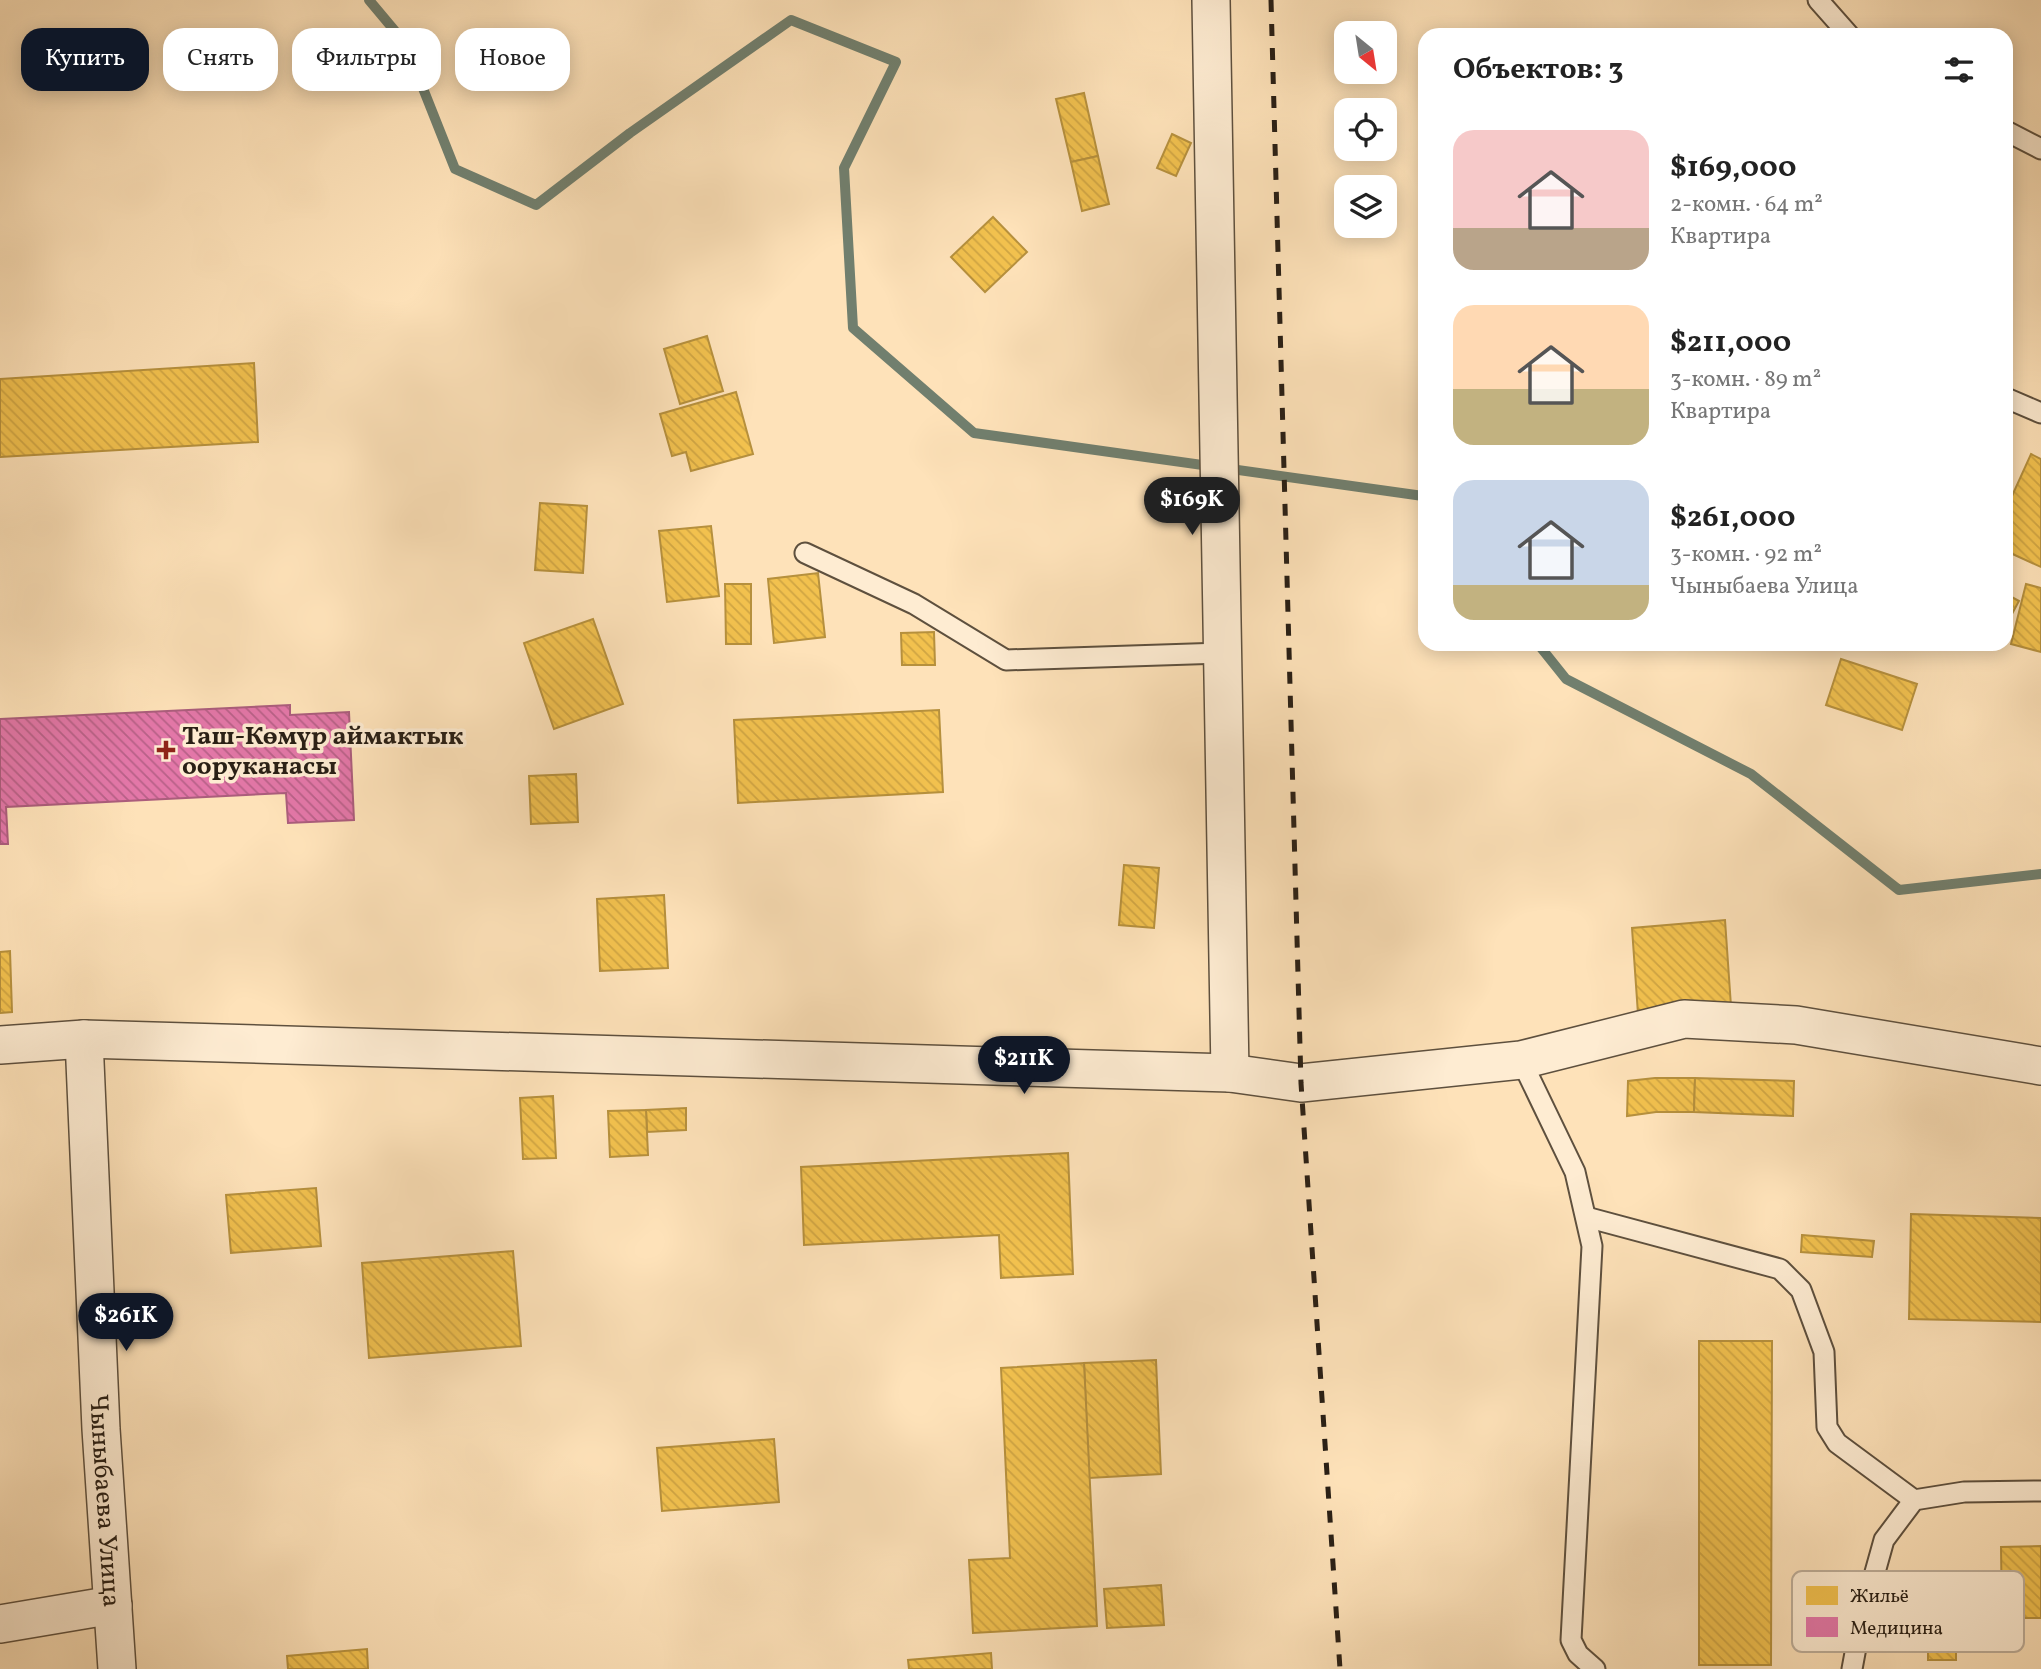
<!DOCTYPE html>
<html lang="ru">
<head>
<meta charset="utf-8">
<style>
  :root { --surface:#fff; --page:#f6f6f6; --text:#222; --muted:#767676; --accent:#111827 }
  body { margin:0; font-family:Vollkorn,serif; background:var(--page); color:var(--text); height:100vh; display:flex; flex-direction:column; font-size:26px; white-space:nowrap }
  * { box-sizing:border-box; margin:0 }
  p { font-size:23px; color:var(--muted) }
  .icon { flex:none; width:38px; height:38px; fill:none; stroke:currentColor; stroke-width:2; stroke-linecap:round; stroke-linejoin:round }
  .map { position:relative; flex:1; overflow:hidden }
  .side { position:absolute; left:1418px; top:28px; width:595px; height:623px; display:flex; flex-direction:column; background:var(--surface); border-radius:21px; box-shadow:0 4px 18px #0003 }
  .side>* { flex:none }
  .guide { position:absolute; left:21px; top:28px; width:665px; height:63px; display:flex; gap:14px }
  .needle { width:46px; rotate:150deg }
  .controls { position:absolute; left:1334px; top:21px; display:grid; gap:14px }
  .controls a { display:grid; place-items:center; width:63px; height:63px; border-radius:14px; background:var(--surface); box-shadow:0 4px 18px #0003; font-size:35px }
  .price { position:absolute; translate:-50% -60px; padding:0 16px; border-radius:24px; background:var(--accent); color:#fff; font-size:23px; line-height:46px; filter:drop-shadow(0 2px 4px #0008) }
  .price::after { content:''; position:absolute; left:50%; top:42px; width:21px; height:16px; margin-left:-10px; background:inherit; clip-path:polygon(0 0,100% 0,50% 100%) }
  .price.current { background:#222; color:#fff }
  ul { padding:0; list-style:none }
  li { display:flex; align-items:center; gap:21px; height:175px; padding:0 35px }
  li span { display:grid; place-items:center; flex:none; width:196px; height:140px; border-radius:21px; color:#555 }
  li>.icon { margin-inline-start:auto }
  span .icon { width:84px; height:84px; fill:#fffc; stroke-width:1 }
  li b { font-size:30px }
  h2 { display:flex; justify-content:space-between; align-items:center; height:84px; padding:0 35px; font-size:30px }
  .pill { padding:0 24px; border-radius:21px; background:var(--surface); box-shadow:0 4px 18px #0003; font-size:24px; line-height:63px }
  .pill.current { background:var(--accent); color:#fff }
  .map>svg:first-child { display:block }
  .homes { fill:url(#homes-back-hatch); stroke:#b6903d; stroke-width:2 }
  .health { fill:url(#health-back-hatch); stroke:#ab5d7c; stroke-width:2 }
  .lines { fill:none; stroke-linecap:round; stroke-linejoin:round }
  .stream { stroke:#717f6e; stroke-width:10 }
  .lane-casing { stroke:#5e503e; stroke-width:23 }
  .street-casing { stroke:#5e503e; stroke-width:40 }
  .lane { stroke:#feecd2; stroke-width:19 }
  .street { stroke:#feecd2; stroke-width:37 }
  .rail { stroke:#291f15; stroke-width:5; stroke-dasharray:12 12; stroke-linecap:butt }
  .poi-dot { fill:#8f2418; stroke:#feecd2; stroke-width:2.5 }
  .labels { text-anchor:middle; stroke-width:7; stroke-linejoin:round; paint-order:stroke }
  .poi-label { font-size:26px; font-weight:bold; fill:#291f15; stroke:#feecd2; text-anchor:start }
  .street-label { font-size:26px; fill:#291f15; stroke:#feecd2 }
  .key { fill:#feecd2; stroke:#beae99; stroke-width:2 }
  .key-label { font-size:19px; fill:#291f15 }
</style>
</head>
<body>
<div class="map">
<svg width="2041" height="1669" viewBox="0 0 2041 1669">
  <defs>
    <pattern id="homes-back-hatch" width="6" height="6" patternUnits="userSpaceOnUse" patternTransform="scale(1.75)"><rect width="6" height="6" fill="#f2c14e"/><path d="M-1 5l2 2M0 0l6 6M5-1l2 2" fill="none" stroke="#d0a543"/></pattern>
    <pattern id="health-back-hatch" width="6" height="6" patternUnits="userSpaceOnUse" patternTransform="scale(1.75)"><rect width="6" height="6" fill="#e377a8"/><path d="M-1 5l2 2M0 0l6 6M5-1l2 2" fill="none" stroke="#b86188"/></pattern>
  </defs>
  <rect width="100%" height="100%" fill="#fee2b9"/>
  <filter id="stains"><feTurbulence type="fractalNoise" baseFrequency=".00286" numOctaves="4"/><feColorMatrix values="0 0 0 0 .2 0 0 0 0 .09 0 0 0 0 .02 0 0 0 .5 -.17"/></filter>
  <radialGradient id="worn" r=".72"><stop offset=".6" stop-color="#630" stop-opacity="0"/><stop offset="1" stop-color="#630" stop-opacity=".3"/></radialGradient>
  <g class="homes">
    <path d="M1084,93L1098,156L1071,162L1056,99Z"/>
    <path d="M1172,134L1191,143L1176,176L1157,168Z"/>
    <path d="M1098,156L1109,204L1082,211L1071,162Z"/>
    <path d="M993,217L1027,252L985,292L951,257Z"/>
    <path d="M707,336L723,391L680,404L664,349Z"/>
    <path d="M254,363L258,442L0,457V379Z"/>
    <path d="M736,392L753,454L691,471L686,452L672,456L660,414Z"/>
    <path d="M2031,454L2041,459V567L2006,551V507H2007Z"/>
    <path d="M540,503L587,506L583,573L535,570Z"/>
    <path d="M711,526L719,596L667,602L659,531Z"/>
    <path d="M818,573L825,637L774,643L768,579Z"/>
    <path d="M725,584H751V644H726Z"/>
    <path d="M2026,584L2041,588V652L2011,644Z"/>
    <path d="M2006,594L2019,601L2006,625Z"/>
    <path d="M593,619L623,704L554,729L524,643Z"/>
    <path d="M934,632L935,665H902L901,633Z"/>
    <path d="M1841,659L1917,684L1902,730L1826,705Z"/>
    <path d="M939,710L943,792L738,803L734,720Z"/>
    <path d="M576,774L578,822L531,824L529,776Z"/>
    <path d="M1124,865L1159,868L1154,928L1119,925Z"/>
    <path d="M664,895L668,968L600,971L597,899Z"/>
    <path d="M1725,920L1731,1006L1638,1014L1632,928Z"/>
    <path d="M10,951L12,1012L0,1013V952Z"/>
    <path d="M1655,1078H1695L1694,1112H1656L1627,1116L1628,1081Z"/>
    <path d="M1695,1078L1794,1081L1793,1116L1694,1112Z"/>
    <path d="M553,1096L556,1158L523,1159L520,1098Z"/>
    <path d="M686,1108V1130L647,1132L646,1110Z"/>
    <path d="M646,1110L648,1155L610,1157L608,1111Z"/>
    <path d="M1068,1153L1073,1274L1001,1278L999,1235L804,1245L801,1167Z"/>
    <path d="M316,1188L321,1246L231,1253L226,1195Z"/>
    <path d="M1911,1214L2041,1218V1322L1909,1319Z"/>
    <path d="M1802,1235L1874,1241L1872,1257L1801,1252Z"/>
    <path d="M513,1251L521,1346L369,1358L362,1263Z"/>
    <path d="M1699,1341H1772L1771,1665H1699Z"/>
    <path d="M1156,1360L1161,1474L1089,1478L1084,1363Z"/>
    <path d="M1084,1363L1097,1626L973,1633L969,1560L1010,1558L1001,1368Z"/>
    <path d="M774,1439L779,1502L662,1511L657,1448Z"/>
    <path d="M2041,1546V1618H2002L2001,1547Z"/>
    <path d="M1161,1585L1164,1625L1107,1628L1104,1589Z"/>
    <path d="M1956,1611V1660H1928V1612Z"/>
    <path d="M367,1649L368,1669H288L287,1656Z"/>
    <path d="M991,1653L992,1669H909L908,1660Z"/>
  </g>
  <path class="health" d="M290,705V715L349,712L354,820L288,823L286,793L6,807L8,844H0V719Z"/>
  <g class="lines">
    <g class="stream">
      <path d="M369,0L405,43L455,169L536,205L630,133L791,20L896,62L844,168L853,328L974,433L1423,496L1424,498"/>
      <path d="M1538,644L1566,679L1751,774L1899,890L2041,874"/>
    </g>
    <defs>
      <g id="lane">
        <path d="M1818,0L1849,35"/>
        <path d="M2006,131L2041,149"/>
        <path d="M2006,398L2041,413"/>
        <path d="M805,553L914,604L1006,660L1222,653"/>
        <path d="M1521,1060L1575,1172L1592,1246L1571,1640L1578,1654L1595,1669"/>
        <path d="M1586,1217L1780,1269L1801,1290L1824,1352L1827,1427L1837,1443L1914,1500"/>
        <path d="M1852,1669L1860,1626L1884,1540L1914,1500L1964,1492L2041,1491"/>
      </g>
      <g id="street">
        <path d="M1211,0L1230,1073"/>
        <path id="s1" d="M84,1039L101,1429L117,1669"/>
        <path d="M0,1045L84,1039L1230,1073L1301,1083L1521,1060L1684,1019L1796,1025L2041,1066"/>
        <path d="M0,1624L113,1605"/>
      </g>
    </defs>
    <use href="#lane" class="lane-casing"/>
    <use href="#street" class="street-casing"/>
    <use href="#lane" class="lane"/>
    <use href="#street" class="street"/>
    <path class="rail" d="M1271,0L1301,1083L1340,1669"/>
  </g>
  <path class="poi-dot" d="M162.5 739.5h7v7h7v7h-7v7h-7v-7h-7v-7h7z"/>
  <g class="labels">
    <g class="poi-label">
      <text x="182" y="744">Таш-Көмүр аймактык<tspan x="182" dy="30">ооруканасы</tspan></text>
    </g>
    <g class="street-label">
      <text dy="9" stroke="none"><textPath href="#s1" startOffset="462">Чыныбаева Улица</textPath></text>
    </g>
  </g>
  <rect x="1792" y="1571" width="232" height="81" rx="10" class="key"/>
  <rect x="1806" y="1586" width="32" height="19" fill="#f2c14e"/>
  <rect x="1806" y="1617" width="32" height="20" fill="#e377a8"/>
  <g class="key-label">
    <text x="1850" y="1602">Жильё</text>
    <text x="1850" y="1634">Медицина</text>
  </g>
  <rect width="100%" height="100%" filter="url(#stains)"/>
  <rect width="100%" height="100%" fill="url(#worn)"/>
</svg>
<div class="controls">
<a><svg class="needle" viewBox="-14 -14 28 28"><path d="M0-13l5 13h-10z" fill="#e53935"/><path d="M0 13l5-13h-10z" fill="#767676"/></svg></a>
<a><svg class="icon" aria-label="locate" viewBox="0 0 24 24"><circle cx="12" cy="12" r="6"/><path d="M12 2v4M12 18v4M2 12h4M18 12h4"/></svg></a>
<a><svg class="icon" aria-label="layers" viewBox="0 0 24 24"><path d="M12 4l9 5-9 5-9-5zM3 14l9 5 9-5"/></svg></a>
</div>
<b class="price current" style="left:1192px;top:537px">$169K</b>
<b class="price" style="left:1024px;top:1096px">$211K</b>
<b class="price" style="left:126px;top:1353px">$261K</b>
<div class="guide">
<a class="pill current">Купить</a>
<a class="pill">Снять</a>
<a class="pill">Фильтры</a>
<a class="pill">Новое</a>
</div>
<section class="side">
<h2>Объектов: 3<svg class="icon" aria-label="filters" viewBox="0 0 24 24"><path d="M4 7h16M4 17h16"/><circle cx="9" cy="7" r="2"/><circle cx="15" cy="17" r="2"/></svg></h2>
<ul>
<li><span style="background:linear-gradient(#f6c9c9 70%,#b9a48a 0)"><svg class="icon" aria-label="home" viewBox="0 0 24 24"><path d="M3 11l9-7 9 7M6 9v11h12V9"/></svg></span><div><b>$169,000</b><p>2-комн. · 64 m²</p><p>Квартира</p></div></li>
<li><span style="background:linear-gradient(#ffd9b3 60%,#c2b280 0)"><svg class="icon" aria-label="home" viewBox="0 0 24 24"><path d="M3 11l9-7 9 7M6 9v11h12V9"/></svg></span><div><b>$211,000</b><p>3-комн. · 89 m²</p><p>Квартира</p></div></li>
<li><span style="background:linear-gradient(#c9d6e8 75%,#c2b280 0)"><svg class="icon" aria-label="home" viewBox="0 0 24 24"><path d="M3 11l9-7 9 7M6 9v11h12V9"/></svg></span><div><b>$261,000</b><p>3-комн. · 92 m²</p><p>Чыныбаева Улица</p></div></li>
</ul>
</section>
</div>
</body>
</html>
